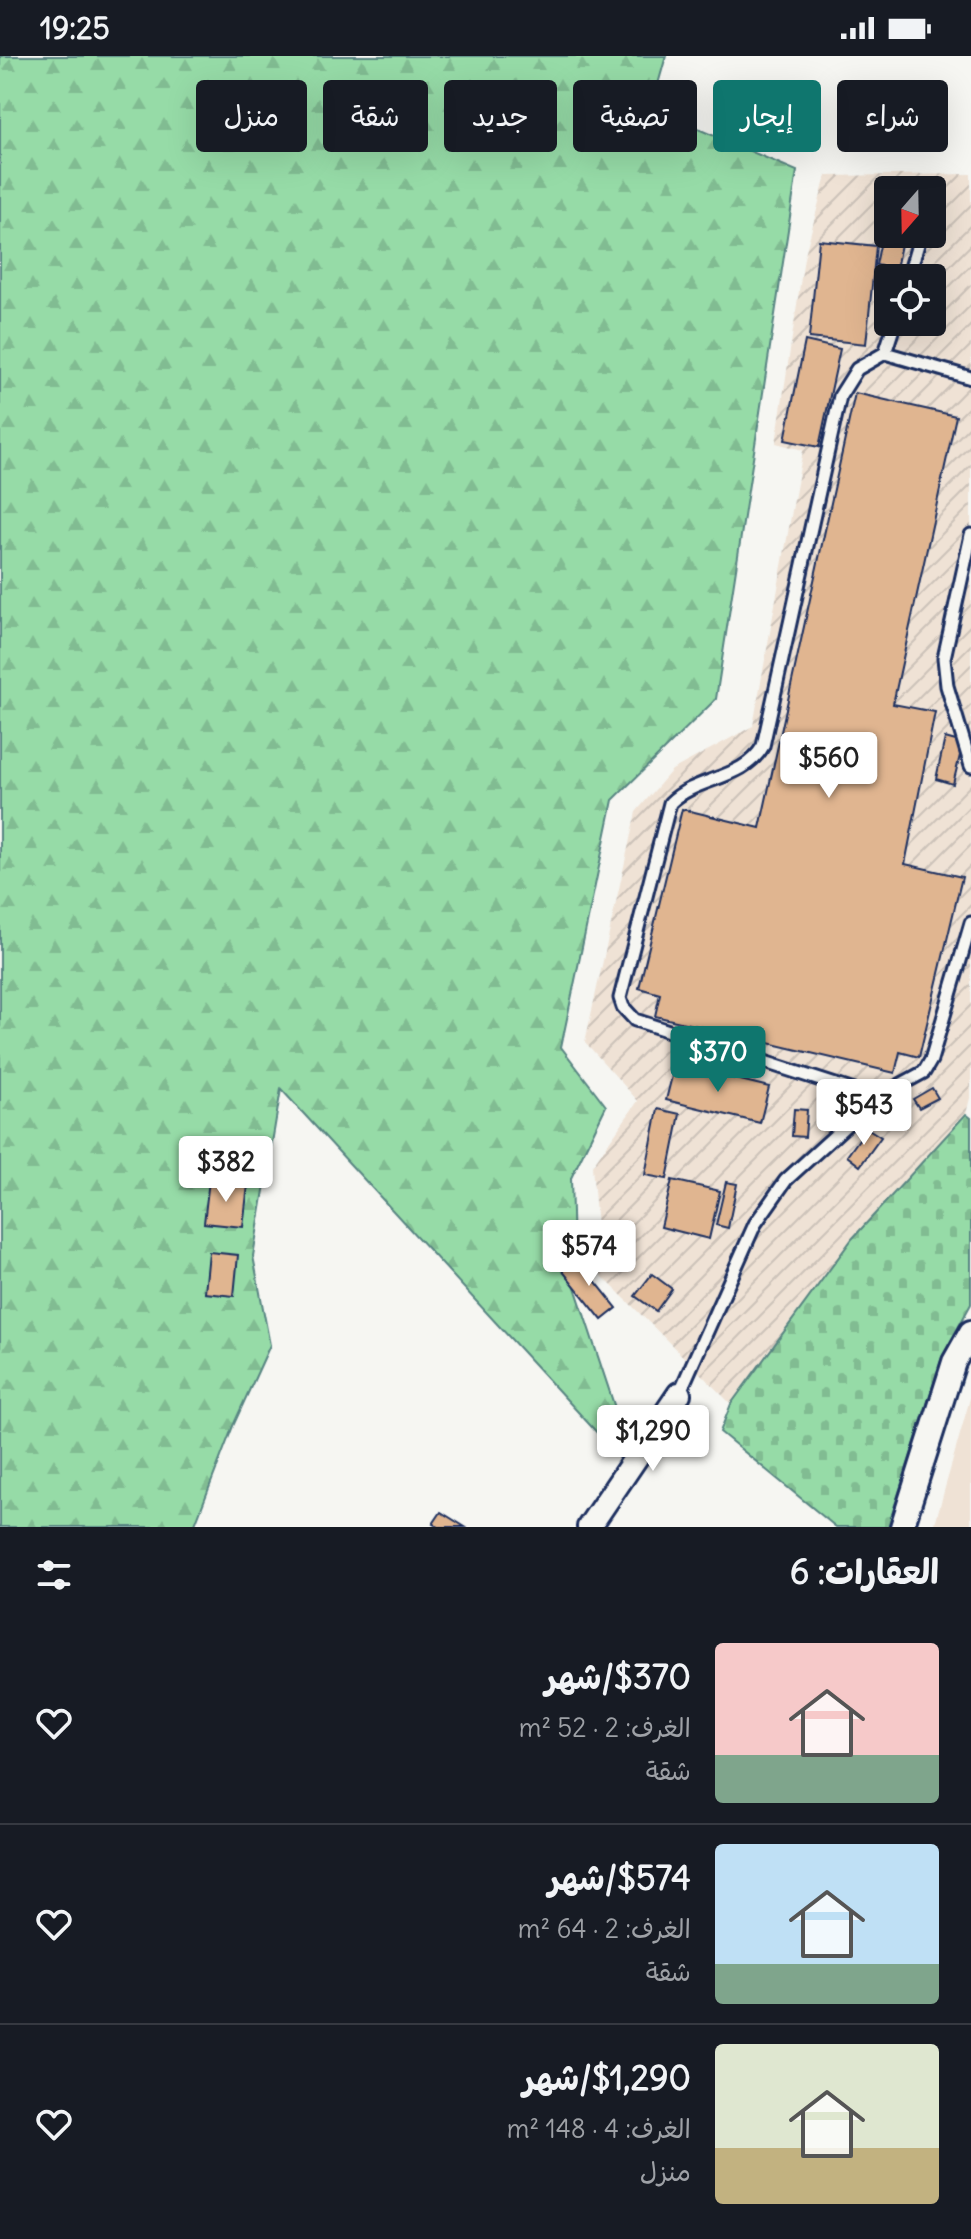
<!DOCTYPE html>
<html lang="ar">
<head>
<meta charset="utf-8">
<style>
  :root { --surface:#171b24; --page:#242831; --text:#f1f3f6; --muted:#9ea1a6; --line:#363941; --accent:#0f766e }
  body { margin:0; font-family:Delius,"Playpen Sans Arabic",sans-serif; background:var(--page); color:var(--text); direction:rtl; height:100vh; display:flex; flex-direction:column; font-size:30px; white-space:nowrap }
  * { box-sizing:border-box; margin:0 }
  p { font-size:26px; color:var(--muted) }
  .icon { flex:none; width:44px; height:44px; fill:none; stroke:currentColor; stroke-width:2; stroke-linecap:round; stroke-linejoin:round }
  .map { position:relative; height:1471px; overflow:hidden; direction:ltr }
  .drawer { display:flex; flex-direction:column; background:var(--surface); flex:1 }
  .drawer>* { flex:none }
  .guide { position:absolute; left:24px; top:24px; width:924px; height:72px; direction:rtl; display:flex; gap:16px }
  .needle { width:52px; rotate:200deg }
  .buttons { position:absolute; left:874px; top:120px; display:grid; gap:16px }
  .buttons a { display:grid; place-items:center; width:72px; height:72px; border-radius:8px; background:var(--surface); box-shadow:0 8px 32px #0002; font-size:40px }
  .price { position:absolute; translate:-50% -68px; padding:0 18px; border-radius:8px; background:#fff; color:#222; font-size:26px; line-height:52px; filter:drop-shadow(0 2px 4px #0008) }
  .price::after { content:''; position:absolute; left:50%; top:48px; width:24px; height:18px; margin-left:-12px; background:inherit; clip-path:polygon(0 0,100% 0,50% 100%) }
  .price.selected { background:var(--accent); color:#fff }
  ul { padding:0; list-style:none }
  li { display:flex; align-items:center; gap:24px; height:200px; padding:0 32px }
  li+li { border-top:2px solid var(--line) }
  li span { display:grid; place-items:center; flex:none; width:224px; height:160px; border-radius:8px; color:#555 }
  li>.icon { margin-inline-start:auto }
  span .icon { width:96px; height:96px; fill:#fffc; stroke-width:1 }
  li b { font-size:34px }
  h2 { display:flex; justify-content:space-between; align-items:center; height:96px; padding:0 32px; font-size:34px }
  .pill { padding:0 28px; border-radius:8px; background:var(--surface); box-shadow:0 8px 32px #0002; font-size:28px; line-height:72px }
  .pill.selected { background:var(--accent); color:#fff }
  .status { display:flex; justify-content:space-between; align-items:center; height:56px; padding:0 40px; background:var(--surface); direction:ltr }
  .status svg { height:22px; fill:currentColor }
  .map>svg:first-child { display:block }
  .built { fill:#efe2d5 }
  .industrial { fill:url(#industrial-furrows); fill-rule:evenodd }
  .forest { fill:url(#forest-firs); stroke:#588582; stroke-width:2 }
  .cemetery { fill:url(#cemetery-stones); stroke:#588582; stroke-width:2 }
  .building { fill:#e0b590; stroke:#1b2f5e; stroke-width:2 }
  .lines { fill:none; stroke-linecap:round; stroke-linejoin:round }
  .service-casing { stroke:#1b2f5e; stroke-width:17 }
  .minor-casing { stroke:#1b2f5e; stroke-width:28 }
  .service { stroke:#f6f6f2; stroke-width:11 }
  .minor { stroke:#f6f6f2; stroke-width:22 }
</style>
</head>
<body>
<div class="status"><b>19:25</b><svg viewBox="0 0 49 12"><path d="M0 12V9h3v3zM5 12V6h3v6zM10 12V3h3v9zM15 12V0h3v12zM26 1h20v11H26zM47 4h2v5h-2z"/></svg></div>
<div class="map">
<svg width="971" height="1471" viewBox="0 0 971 1471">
  <defs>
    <pattern id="industrial-furrows" width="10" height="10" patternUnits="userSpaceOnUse" patternTransform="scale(2)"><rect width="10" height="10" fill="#efe2d5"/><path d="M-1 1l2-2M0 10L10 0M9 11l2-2" fill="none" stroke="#ccc2b9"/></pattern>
    <pattern id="forest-firs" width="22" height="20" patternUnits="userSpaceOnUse" patternTransform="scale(2)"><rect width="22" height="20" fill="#96dba7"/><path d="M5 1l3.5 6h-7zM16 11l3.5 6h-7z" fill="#81bc92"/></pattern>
    <pattern id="cemetery-stones" width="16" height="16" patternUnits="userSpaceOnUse" patternTransform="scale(2)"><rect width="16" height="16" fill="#96dba7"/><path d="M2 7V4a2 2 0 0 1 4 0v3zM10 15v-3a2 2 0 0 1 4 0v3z" fill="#81bc92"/></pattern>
  </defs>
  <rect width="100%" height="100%" fill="#f6f6f2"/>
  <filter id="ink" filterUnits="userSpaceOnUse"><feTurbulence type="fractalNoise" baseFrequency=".0125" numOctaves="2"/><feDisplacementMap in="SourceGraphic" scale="16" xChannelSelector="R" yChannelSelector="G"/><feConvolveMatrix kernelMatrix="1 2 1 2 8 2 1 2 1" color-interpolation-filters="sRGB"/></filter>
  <g filter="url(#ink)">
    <path class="built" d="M971,1339V1471H934Z"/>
    <path class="industrial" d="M971,118V1038L966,1058L852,1183L731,1348L601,1219L592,1110L638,1045L585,986L636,756L672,714L753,670L803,394L776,387L804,202L826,120ZM888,134H932V178H888ZM888,222H932V266H888Z"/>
    <path class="forest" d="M0,0H666L651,53L797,115L716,643L613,744L561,991L606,1050L571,1122L574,1228L622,1373L601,1381L281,1033L253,1200L270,1289L233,1370L194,1471H0Z"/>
    <path class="cemetery" d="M966,1058L971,1062V1248L942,1301L888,1471H836L720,1376L731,1348L852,1183Z"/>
    <g class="building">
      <path d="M888,150V178H903L896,213L876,209Z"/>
      <path d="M819,184L876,190L866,288L809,282Z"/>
      <path d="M805,285L840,293L819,391L785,384Z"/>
      <path d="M855,337L956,360L893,648L935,656L905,808L962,821L919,1001L900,996L895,1017L655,960L660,938L639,932L682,753L760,772Z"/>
      <path d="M945,682L963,687L953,728L936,723Z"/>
      <path d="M675,1008L769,1031L760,1067L666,1044Z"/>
      <path d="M932,1032L938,1042L919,1052L913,1043Z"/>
      <path d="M658,1053L680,1058L667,1123L645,1119Z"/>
      <path d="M794,1053L807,1054L805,1081L792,1080Z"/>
      <path d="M867,1072L881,1081L860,1110L847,1100Z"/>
      <path d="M209,1124L248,1129L243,1171L204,1167Z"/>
      <path d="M672,1124L720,1135L709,1183L661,1171Z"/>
      <path d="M726,1126L737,1128L728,1172L716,1169Z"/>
      <path d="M209,1196L238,1199L234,1240L205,1237Z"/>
      <path d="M576,1201L617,1252L602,1264L561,1213Z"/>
      <path d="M652,1218L672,1233L656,1255L635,1240Z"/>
      <path d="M441,1456L465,1471H438L433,1468Z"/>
    </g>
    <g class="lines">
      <defs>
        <g id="service">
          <path d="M908,222L921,178"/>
          <path d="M885,297L971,322"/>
          <path d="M971,479L944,602L947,630L971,710"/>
          <path d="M876,1042L635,964L623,951L620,942L670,747C697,720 743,725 763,690L840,340L857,313L885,297L895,266"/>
          <path d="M679,1338L755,1168L786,1124L876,1042L924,1016L931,1004L971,867"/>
        </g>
        <g id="minor">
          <path d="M589,1471L679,1338"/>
          <path d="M902,1471L954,1306L971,1276"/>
        </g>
      </defs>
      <use href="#service" class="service-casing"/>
      <use href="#minor" class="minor-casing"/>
      <use href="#service" class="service"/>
      <use href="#minor" class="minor"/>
    </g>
  </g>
</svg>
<div class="buttons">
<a><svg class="needle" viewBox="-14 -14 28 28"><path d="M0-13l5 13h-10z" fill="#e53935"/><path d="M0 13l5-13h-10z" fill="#9ea1a6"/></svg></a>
<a><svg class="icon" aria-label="locate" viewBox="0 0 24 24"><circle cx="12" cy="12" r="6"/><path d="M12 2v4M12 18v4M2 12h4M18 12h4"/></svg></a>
</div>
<b class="price" style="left:829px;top:744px">$560</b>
<b class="price selected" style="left:718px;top:1038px">$370</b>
<b class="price" style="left:864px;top:1091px">$543</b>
<b class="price" style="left:226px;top:1148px">$382</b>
<b class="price" style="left:589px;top:1232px">$574</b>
<b class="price" style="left:653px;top:1417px">$1,290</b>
<div class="guide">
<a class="pill">شراء</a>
<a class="pill selected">إيجار</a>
<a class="pill">تصفية</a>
<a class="pill">جديد</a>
<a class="pill">شقة</a>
<a class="pill">منزل</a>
</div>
</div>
<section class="drawer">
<h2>العقارات: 6<svg class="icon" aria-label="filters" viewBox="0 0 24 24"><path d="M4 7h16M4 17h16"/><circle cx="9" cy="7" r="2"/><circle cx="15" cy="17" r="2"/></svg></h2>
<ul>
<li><span style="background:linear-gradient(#f6c9c9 70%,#7fa58c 0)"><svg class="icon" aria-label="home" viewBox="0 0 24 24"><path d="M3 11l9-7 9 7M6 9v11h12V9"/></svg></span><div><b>$370/شهر</b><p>الغرف: 2 · 52 m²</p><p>شقة</p></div><svg class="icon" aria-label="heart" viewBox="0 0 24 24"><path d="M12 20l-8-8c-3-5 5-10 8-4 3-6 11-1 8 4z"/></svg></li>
<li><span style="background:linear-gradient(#bfe0f5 75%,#7fa58c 0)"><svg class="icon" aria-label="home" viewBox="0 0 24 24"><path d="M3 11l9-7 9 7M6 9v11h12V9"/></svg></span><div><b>$574/شهر</b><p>الغرف: 2 · 64 m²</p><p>شقة</p></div><svg class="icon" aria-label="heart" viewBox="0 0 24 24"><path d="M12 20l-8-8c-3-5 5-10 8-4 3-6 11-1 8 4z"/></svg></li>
<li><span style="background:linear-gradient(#dfe7d0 65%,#c2b280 0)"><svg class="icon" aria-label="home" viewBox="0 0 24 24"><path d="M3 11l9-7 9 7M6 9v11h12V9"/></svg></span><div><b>$1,290/شهر</b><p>الغرف: 4 · 148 m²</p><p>منزل</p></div><svg class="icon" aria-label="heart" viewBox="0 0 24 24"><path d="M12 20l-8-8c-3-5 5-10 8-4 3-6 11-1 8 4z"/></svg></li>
</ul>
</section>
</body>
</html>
